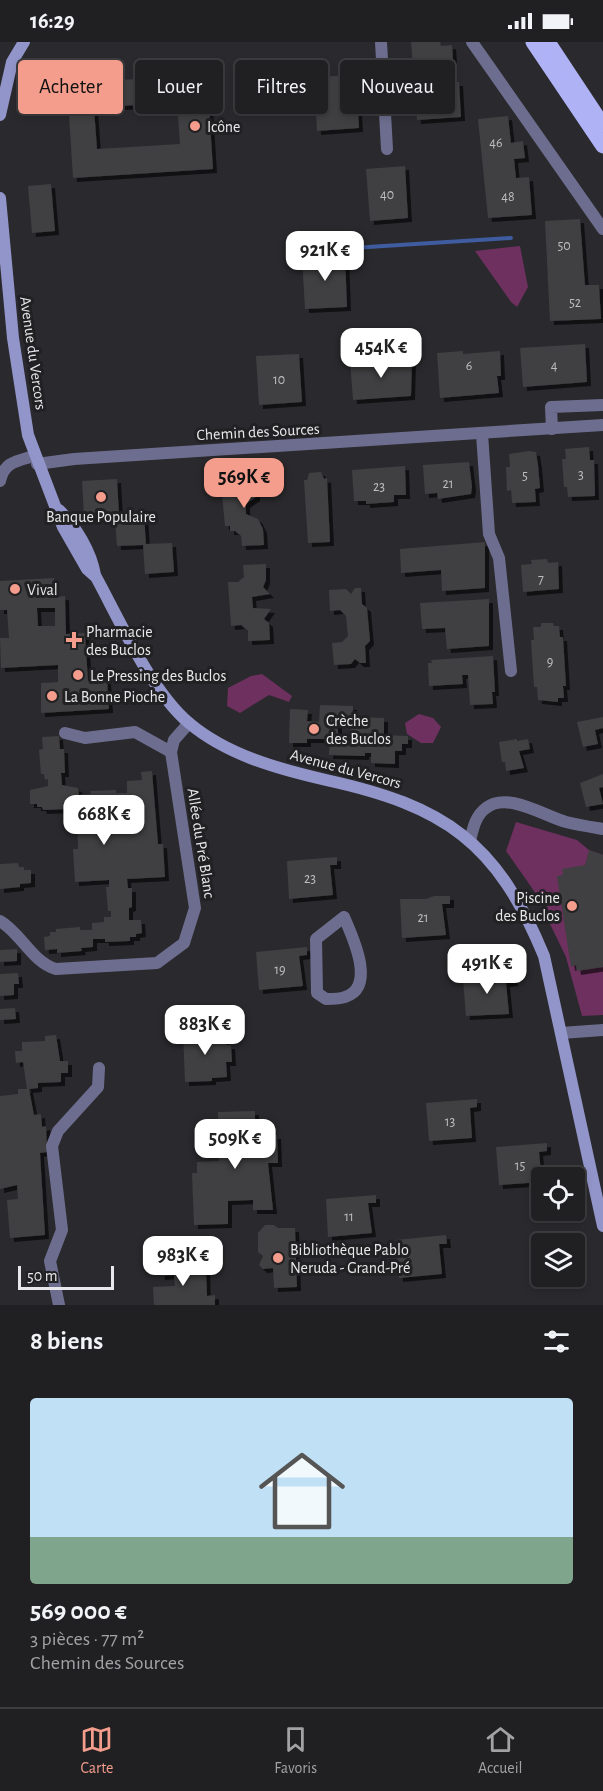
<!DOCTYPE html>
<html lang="fr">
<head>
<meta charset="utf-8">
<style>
  :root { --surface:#201f22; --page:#28272a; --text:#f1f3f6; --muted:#a2a2a5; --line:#3d3d40; --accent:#f49d8c }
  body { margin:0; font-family:"Alegreya Sans",sans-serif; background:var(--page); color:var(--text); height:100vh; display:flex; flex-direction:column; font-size:22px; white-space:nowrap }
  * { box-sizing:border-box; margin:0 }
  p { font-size:20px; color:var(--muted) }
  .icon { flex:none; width:33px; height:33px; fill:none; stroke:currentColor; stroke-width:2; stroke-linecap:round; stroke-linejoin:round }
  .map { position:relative; height:1263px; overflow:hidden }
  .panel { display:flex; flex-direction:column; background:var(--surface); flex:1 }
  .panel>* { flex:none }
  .hud { position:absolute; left:18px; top:18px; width:567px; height:54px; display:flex; gap:12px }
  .controls { position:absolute; left:531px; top:1125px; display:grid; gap:12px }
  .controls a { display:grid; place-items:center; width:54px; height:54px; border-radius:6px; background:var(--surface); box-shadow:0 3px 9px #0003,0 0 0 2px var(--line); font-size:30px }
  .scale { position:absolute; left:18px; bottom:15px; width:96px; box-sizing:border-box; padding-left:6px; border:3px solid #e8e8ea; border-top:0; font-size:16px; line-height:21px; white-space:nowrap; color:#e8e8ea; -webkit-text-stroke:4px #212023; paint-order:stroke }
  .price { position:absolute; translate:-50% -51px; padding:0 14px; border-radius:12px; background:#fff; color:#222; font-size:20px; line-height:39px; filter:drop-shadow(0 2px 3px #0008) }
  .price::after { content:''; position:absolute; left:50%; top:36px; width:18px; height:14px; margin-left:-9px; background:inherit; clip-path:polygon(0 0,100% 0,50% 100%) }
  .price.on { background:var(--accent); color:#111 }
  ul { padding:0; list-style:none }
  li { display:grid; align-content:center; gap:12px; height:318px; padding:0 30px }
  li+li { border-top:2px solid var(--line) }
  li span { display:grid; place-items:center; height:186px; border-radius:6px; color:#555 }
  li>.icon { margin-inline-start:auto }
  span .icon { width:108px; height:108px; fill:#fffc; stroke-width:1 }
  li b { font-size:26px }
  h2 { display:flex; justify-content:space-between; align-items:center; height:72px; padding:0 30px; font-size:26px }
  .chip { padding:0 21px; border-radius:6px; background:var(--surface); box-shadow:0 3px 9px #0003,0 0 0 2px var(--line); font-size:21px; line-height:54px }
  .chip.on { background:var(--accent); color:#111 }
  .status { display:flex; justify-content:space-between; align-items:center; height:42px; padding:0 30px; background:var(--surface); direction:ltr }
  .status svg { height:16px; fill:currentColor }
  .tabs { display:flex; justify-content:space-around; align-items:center; height:84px; border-top:2px solid var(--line); background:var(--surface); font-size:16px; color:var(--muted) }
  .tabs a { display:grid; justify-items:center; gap:3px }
  .tabs .on { color:var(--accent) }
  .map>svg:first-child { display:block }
  .green { fill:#6d305f }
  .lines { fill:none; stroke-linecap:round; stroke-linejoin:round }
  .stream { stroke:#3e5c9f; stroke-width:4 }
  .building { fill:#413f42; fill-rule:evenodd; filter:url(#shadow) }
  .street { stroke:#6d6e8f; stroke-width:12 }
  .secondary { stroke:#9295c9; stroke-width:12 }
  .primary { stroke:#b0b2f6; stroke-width:15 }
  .poi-dot { fill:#f49d8c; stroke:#212023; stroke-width:2 }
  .labels { text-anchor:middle; stroke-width:6; stroke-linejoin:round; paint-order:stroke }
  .number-label { font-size:14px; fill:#bebec0 }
  .poi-label { font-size:16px; fill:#e8e8ea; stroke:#212023; text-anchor:start }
  .street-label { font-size:16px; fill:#e8e8ea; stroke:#212023 }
</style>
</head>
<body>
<div class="status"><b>16:29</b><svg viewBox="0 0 49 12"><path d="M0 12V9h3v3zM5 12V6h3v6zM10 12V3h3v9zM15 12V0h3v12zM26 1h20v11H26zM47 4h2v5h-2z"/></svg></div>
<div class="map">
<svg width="603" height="1263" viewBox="0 0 603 1263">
  <defs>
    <filter id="shadow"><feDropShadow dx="4" dy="4" stdDeviation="0" flood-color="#0009"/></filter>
  </defs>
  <rect width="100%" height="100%" fill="#2a292d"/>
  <g class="green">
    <path d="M520,204L528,245L517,265L511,260L475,209Z"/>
    <path d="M262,632L292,654L289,660L269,653L240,671L227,664L228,646L251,634Z"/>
    <path d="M419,672L433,676L441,685L433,701H421L407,692L405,681Z"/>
    <path d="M516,780L577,798L589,808L603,813V973L582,974L566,915L534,849L506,809Z"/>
  </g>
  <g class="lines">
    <path class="stream" d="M321,208L511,196"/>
  </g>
  <g class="building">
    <path d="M411,0H440L441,4L452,3L453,18L445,19V40H459L461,75L417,78Z"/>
    <path d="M207,33L213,127L73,136L67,41ZM177,60L180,102L97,107L94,66Z"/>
    <path d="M356,33L359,86L317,89L314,35Z"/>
    <path d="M508,74L511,101L523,99L525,116L514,117L516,136L529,135L532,173L488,176L478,77Z"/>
    <path d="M405,124L408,176L370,179L366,127Z"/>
    <path d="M51,142L55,189L32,191L28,144Z"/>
    <path d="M580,177L585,243H599L601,277L550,279L545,179Z"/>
    <path d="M345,213L347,265L305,267L302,215Z"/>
    <path d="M585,302L587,340L523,345L520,306Z"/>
    <path d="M463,309V312L500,309L501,334H497L499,351L440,356L437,311Z"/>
    <path d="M299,312L302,360L259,363L256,314Z"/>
    <path d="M375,317L376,320L412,317L411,354L353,358L350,319Z"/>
    <path d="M589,405L590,418H594L595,454L568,455L567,445H564L562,417H566L565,407Z"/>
    <path d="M529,409L536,410L538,423L540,446L535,447L536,460L512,461L511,448L507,449L506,425H510L509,412Z"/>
    <path d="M469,420L472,445L471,452L438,457L437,451L425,452L423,423Z"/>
    <path d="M405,424L406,453H394V460L366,462V459H354L352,428Z"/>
    <path d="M259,428L261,444L256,449V455L246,462V472L258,477L263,487L264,503L242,504L241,494L235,489H230V484H225L222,452L227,451V446L233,445L239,439L238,429Z"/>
    <path d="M321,430L324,437L327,436L330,500L308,501L304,438H307L309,431Z"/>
    <path d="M117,437L119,472L84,474L82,439Z"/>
    <path d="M144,473L146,502L172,501L174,530L145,532L143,503L117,504L115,475Z"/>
    <path d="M485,500V546L442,549L441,528L401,531L400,507Z"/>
    <path d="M547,517L548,521L558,520L559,547L523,550L521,523L532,522L531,518Z"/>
    <path d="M266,522V538L263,545L270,552L252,555L253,566L271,567L264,577L269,581L270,598L248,599V589L241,583L231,584L228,540H238L244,535L243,523Z"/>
    <path d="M54,536V555L65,554L66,592L85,591L88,639L107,638L109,667L41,671V641L58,640V623L1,626L0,596H9L7,568H0V539ZM37,566H55V584H38Z"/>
    <path d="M355,546H361L362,562L367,566L370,599L365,604L366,621H360L355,617L351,622L334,623L332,601L342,600L348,594L346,574L340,568L330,569L329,548L346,547L351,552Z"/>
    <path d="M489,557V604L447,607L445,586L422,587L420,561Z"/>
    <path d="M541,581H553L554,584H559L560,595H563L566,644H563L564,656H558V660L538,658L537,645H534L531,598H534L533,585H541Z"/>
    <path d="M493,614L495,650H492L493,662L470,663L468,633H462L463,642L429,644L428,621H432L431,618Z"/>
    <path d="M320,663L353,664V675L384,676V693L408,694V702H402V709H395V722L371,721V711H365V714L329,713L330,697H307V701H289L290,667L308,668L307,679L319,680ZM338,681L351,682L350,694L338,693Z"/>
    <path d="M603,675V686L595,688L598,702L583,705L577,680Z"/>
    <path d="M59,694L60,707H64L65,731H61L62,743L78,746L79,753L91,752L90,749L116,748V751H127V739L142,738L141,730L152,729L158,802H163L165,835L127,837L128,846H132V865L129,866V878H141L142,891L136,892V895H130V899L105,900V897H93V905L81,906L82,909L57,911V907L45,908L44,895L50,894V890H56V887L80,885V888H92V881L104,880V875H111V869H108L106,845H109V838L75,840L73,807H78L77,774L92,773V770H80L79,763L67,764L68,767L43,768L42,765H37V762H30V748L48,744V737L45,738L44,732H41L39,708L43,707L42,695Z"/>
    <path d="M517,697V699L528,697L530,707L519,709L524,726L506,729L505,720H502L499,700Z"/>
    <path d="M603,732V745L599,746L603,762L586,765L580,741Z"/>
    <path d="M589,808L603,813V925L577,929L576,923L571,925L557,834L563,833L562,827L585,823Z"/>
    <path d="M337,815V823H330L333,853L289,857L287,819Z"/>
    <path d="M18,821L19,825H24V828H31V841L20,842V845L0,847V822Z"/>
    <path d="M434,854H450V862H442L446,893L402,896L400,857H426Z"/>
    <path d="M307,905V913L299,914L303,944L259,948L256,910Z"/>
    <path d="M17,907V919L0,920V908Z"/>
    <path d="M18,931L19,942H14V953L0,954V932Z"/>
    <path d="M513,932L514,940L506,941L509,972L466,974L463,937Z"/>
    <path d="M15,966L16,977L0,978V967Z"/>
    <path d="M221,989V999L226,998V1003H231L232,1020H226L227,1035L212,1036V1039L185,1040L183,990Z"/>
    <path d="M56,993L60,1019H68V1031H61V1040L38,1041V1046L29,1047L34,1073L41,1072L42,1085L46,1084L47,1110L40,1111L45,1193L10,1196L7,1158L18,1157L17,1143L0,1147V1054L18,1052V1047H27L23,1020L16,1021L15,1009H22V1000L45,999V994Z"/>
    <path d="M477,1057V1065L470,1066L472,1096L429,1099L426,1061Z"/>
    <path d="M255,1069V1093H277L278,1121H268L273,1168H253V1158L228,1159V1182L194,1183L192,1131H197V1120L219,1119L218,1070Z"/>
    <path d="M547,1101V1109L539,1110L542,1140L499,1143L496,1105Z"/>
    <path d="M376,1153V1161H368L372,1191L328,1195L326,1157Z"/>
    <path d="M265,1183H274L278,1186H295L297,1245L274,1246L273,1226L263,1227L259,1223L263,1214L258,1210V1191Z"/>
    <path d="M446,1193L447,1202H439L442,1232L399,1236L396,1198Z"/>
    <path d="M160,1219H178V1229L206,1227L207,1254L215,1253V1263H154L153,1245L175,1244L174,1233L161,1234Z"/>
  </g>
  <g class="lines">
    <g class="street">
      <path d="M381,0L387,107"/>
      <path d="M472,0L603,187"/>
      <path d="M552,387L551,365L603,363"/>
      <path d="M482,392L489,492L499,516L511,629"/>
      <path d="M37,422L74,417L603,383"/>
      <path d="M0,439C4,420 17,419 34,414"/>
      <path d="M65,691L85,696L135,690L171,710"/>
      <path d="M470,799C473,787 475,774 486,766C507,749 544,774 566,780C578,783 591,785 603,787"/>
      <path d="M344,875C352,894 377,945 345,955C340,957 332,957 326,957L317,951L316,897Z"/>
      <path d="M0,879C21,891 32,920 56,927L157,921L184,901L195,866L171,710L174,698L189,681"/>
      <path d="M561,991L603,988"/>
      <path d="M59,1263L50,1219L62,1188L52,1104L58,1089L98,1045L99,1026"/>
    </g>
    <g class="secondary">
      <path d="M0,73L12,20L24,0"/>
      <path d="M0,156L13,296L28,393L63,485L87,527L96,535C120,579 151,649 189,681C227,713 278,727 326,738C445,764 497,800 544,914L603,1184"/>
      <path d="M59,468C76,485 91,509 95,533"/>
    </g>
    <g class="primary">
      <path d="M533,0L603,104"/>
      <path d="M548,0L603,83"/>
    </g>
  </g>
  <g class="poi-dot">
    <circle cx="195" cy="84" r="6"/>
    <circle cx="101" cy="455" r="6"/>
    <circle cx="15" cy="547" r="6"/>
    <path d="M71 589h6v6h6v6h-6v6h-6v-6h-6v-6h6z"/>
    <circle cx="78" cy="633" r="6"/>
    <circle cx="52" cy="654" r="6"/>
    <circle cx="314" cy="687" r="6"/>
    <circle cx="572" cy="864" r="6"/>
    <circle cx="278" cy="1216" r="6"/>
  </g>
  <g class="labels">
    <g class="number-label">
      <text x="496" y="105">46</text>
      <text x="387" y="157">40</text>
      <text x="508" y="159">48</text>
      <text x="564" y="208">50</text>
      <text x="575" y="265">52</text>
      <text x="469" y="328">6</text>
      <text x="554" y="328">4</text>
      <text x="279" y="342">10</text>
      <text x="581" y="437">3</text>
      <text x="525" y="438">5</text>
      <text x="448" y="446">21</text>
      <text x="379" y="449">23</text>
      <text x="541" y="541">7</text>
      <text x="550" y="624">9</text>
      <text x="310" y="841">23</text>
      <text x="423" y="880">21</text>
      <text x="280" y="932">19</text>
      <text x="450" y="1084">13</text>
      <text x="520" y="1128">15</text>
      <text x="349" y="1179">11</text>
    </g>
    <g class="poi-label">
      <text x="207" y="90">Icône</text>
      <text x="101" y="480" text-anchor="middle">Banque Populaire</text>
      <text x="27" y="553">Vival</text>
      <text x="86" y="595">Pharmacie<tspan x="86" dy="18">des Buclos</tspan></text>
      <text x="90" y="639">Le Pressing des Buclos</text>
      <text x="64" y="660">La Bonne Pioche</text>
      <text x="326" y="684">Crèche<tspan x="326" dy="18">des Buclos</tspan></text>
      <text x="560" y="861" text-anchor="end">Piscine<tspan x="560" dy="18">des Buclos</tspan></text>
      <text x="290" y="1213">Bibliothèque Pablo<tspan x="290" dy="18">Neruda - Grand-Pré</tspan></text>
    </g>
    <g class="street-label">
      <text transform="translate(34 311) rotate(82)" y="6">Avenue du Vercors</text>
      <text transform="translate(258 389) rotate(-3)" y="6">Chemin des Sources</text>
      <text transform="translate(346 726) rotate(15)" y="6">Avenue du Vercors</text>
      <text transform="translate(202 801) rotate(81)" y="6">Allée du Pré Blanc</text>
    </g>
  </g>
</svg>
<div class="controls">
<a><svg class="icon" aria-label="locate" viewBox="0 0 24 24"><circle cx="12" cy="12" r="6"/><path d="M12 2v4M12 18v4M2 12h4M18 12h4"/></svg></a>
<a><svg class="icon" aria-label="layers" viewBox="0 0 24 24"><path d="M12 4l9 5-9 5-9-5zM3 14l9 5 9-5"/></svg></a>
</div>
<div class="scale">50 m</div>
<b class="price" style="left:325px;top:240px">921K €</b>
<b class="price" style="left:381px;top:337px">454K €</b>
<b class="price on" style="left:244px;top:467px">569K €</b>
<b class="price" style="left:104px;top:804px">668K €</b>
<b class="price" style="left:487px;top:953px">491K €</b>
<b class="price" style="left:205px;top:1014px">883K €</b>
<b class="price" style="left:235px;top:1128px">509K €</b>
<b class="price" style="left:183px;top:1245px">983K €</b>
<div class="hud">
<a class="chip on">Acheter</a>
<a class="chip">Louer</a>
<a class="chip">Filtres</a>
<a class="chip">Nouveau</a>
</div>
</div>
<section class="panel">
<h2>8 biens<svg class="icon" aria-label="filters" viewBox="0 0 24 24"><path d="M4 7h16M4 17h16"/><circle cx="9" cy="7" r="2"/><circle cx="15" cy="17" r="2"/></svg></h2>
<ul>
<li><span style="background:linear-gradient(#bfe0f5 75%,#7fa58c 0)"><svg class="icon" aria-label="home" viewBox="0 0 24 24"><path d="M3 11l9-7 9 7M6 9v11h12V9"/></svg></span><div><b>569 000 €</b><p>3 pièces · 77 m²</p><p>Chemin des Sources</p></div></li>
</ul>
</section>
<nav class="tabs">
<a class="on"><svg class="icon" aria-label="map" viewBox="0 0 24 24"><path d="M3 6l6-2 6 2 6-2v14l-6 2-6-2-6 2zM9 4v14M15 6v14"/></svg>Carte</a>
<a><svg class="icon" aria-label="saved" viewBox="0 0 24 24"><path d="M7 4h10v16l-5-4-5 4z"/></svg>Favoris</a>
<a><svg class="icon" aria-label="home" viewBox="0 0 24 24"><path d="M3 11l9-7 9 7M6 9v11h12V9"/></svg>Accueil</a>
</nav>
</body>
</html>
